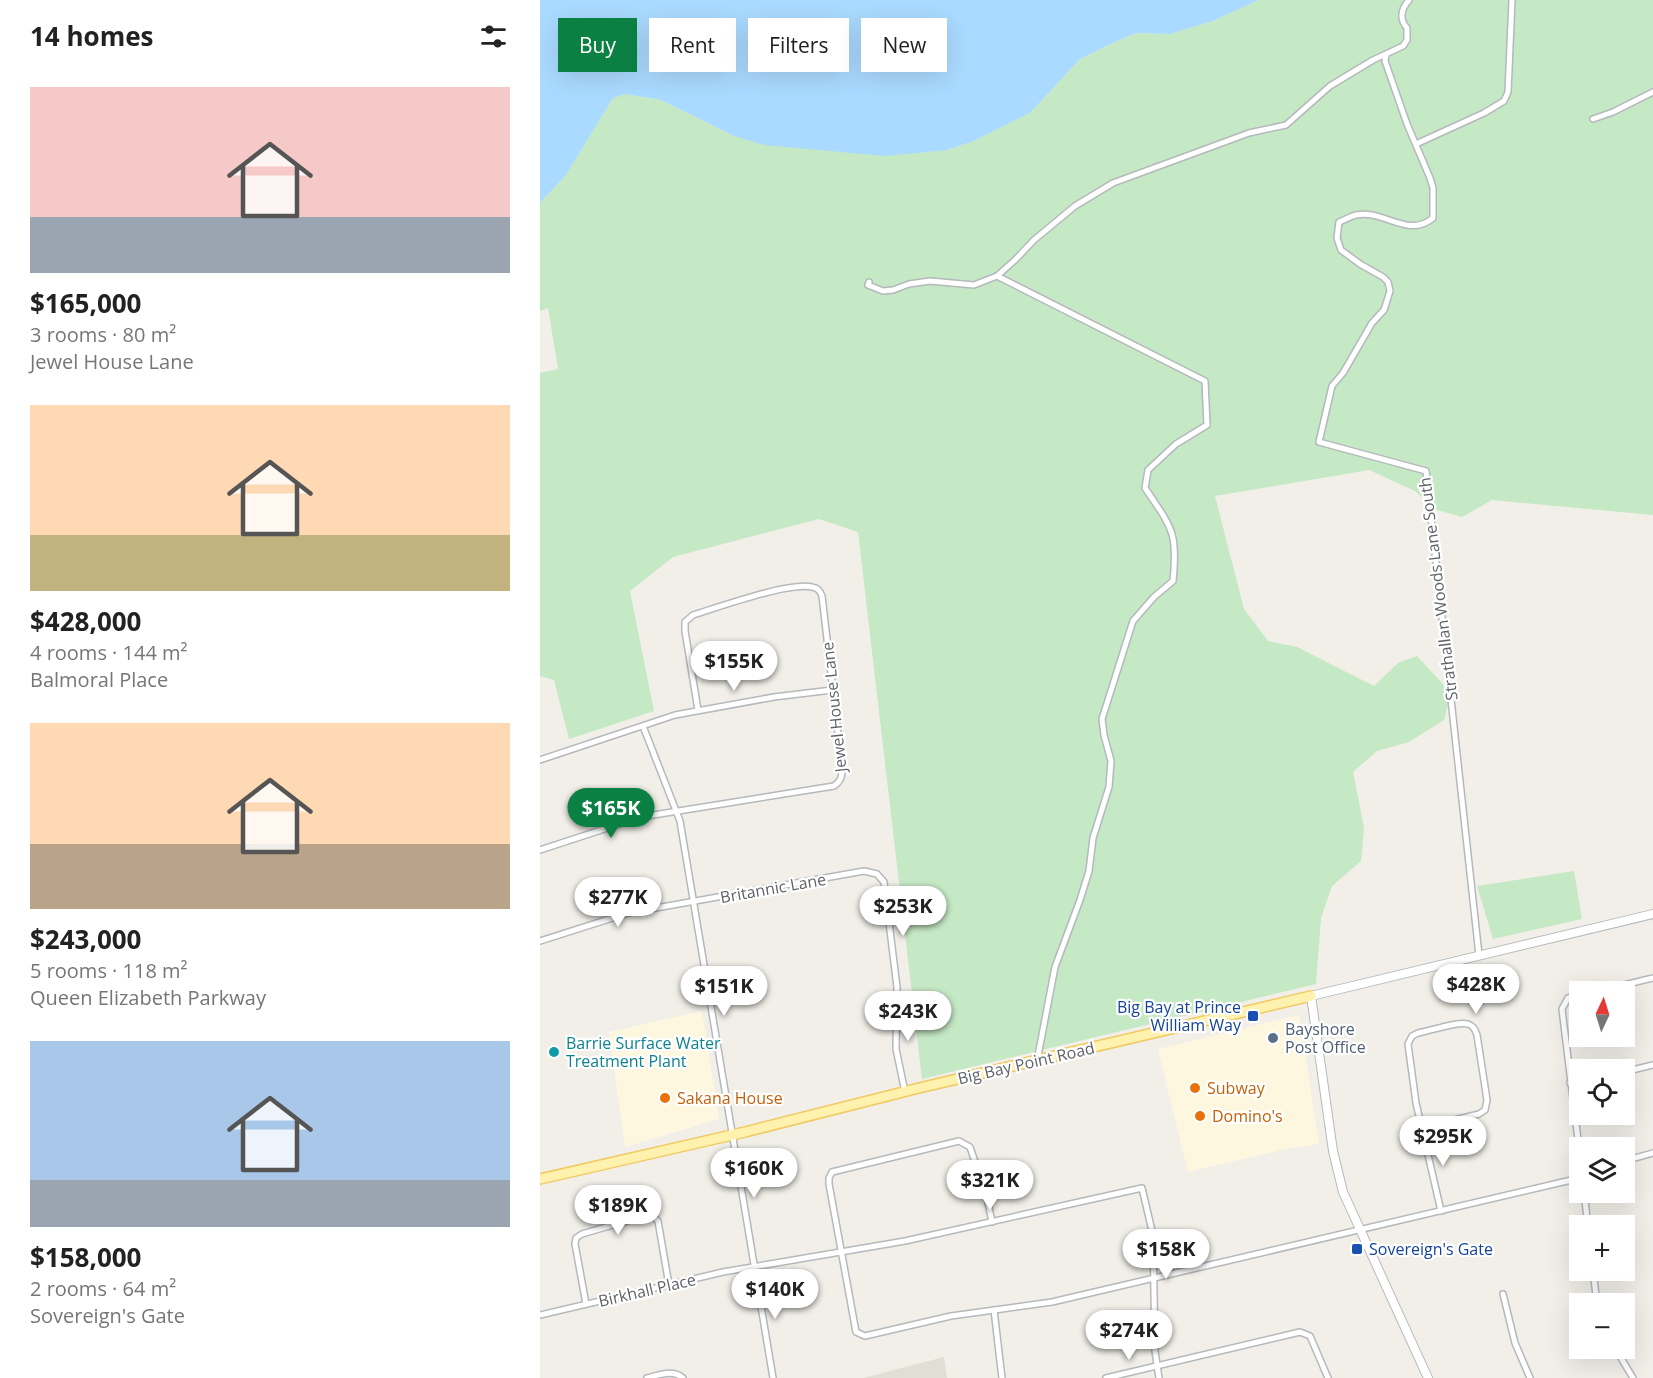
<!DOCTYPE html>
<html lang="en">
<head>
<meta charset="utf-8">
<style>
  :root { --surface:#fff; --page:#f6f6f6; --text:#222; --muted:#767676; --accent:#0b8043 }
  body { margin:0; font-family:"Open Sans",sans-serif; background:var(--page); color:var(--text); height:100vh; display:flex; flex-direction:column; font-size:22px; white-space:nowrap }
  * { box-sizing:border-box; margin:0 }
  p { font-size:20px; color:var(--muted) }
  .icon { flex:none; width:33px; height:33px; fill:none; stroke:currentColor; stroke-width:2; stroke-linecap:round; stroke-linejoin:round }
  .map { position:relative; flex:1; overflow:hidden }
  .drawer { display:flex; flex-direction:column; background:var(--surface); width:540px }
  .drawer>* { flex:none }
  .guide { position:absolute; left:18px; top:18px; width:570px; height:54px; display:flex; gap:12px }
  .needle { width:39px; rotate:4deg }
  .controls { position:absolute; left:1029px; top:981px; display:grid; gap:12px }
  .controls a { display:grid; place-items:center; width:66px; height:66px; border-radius:0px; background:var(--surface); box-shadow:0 6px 24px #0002; font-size:30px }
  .price { position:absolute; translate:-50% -51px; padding:0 14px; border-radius:21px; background:#fff; color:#222; font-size:20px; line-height:39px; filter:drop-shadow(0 2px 3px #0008) }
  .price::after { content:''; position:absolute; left:50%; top:36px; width:18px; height:14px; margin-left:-9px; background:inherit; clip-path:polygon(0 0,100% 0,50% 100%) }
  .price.on { background:var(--accent); color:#fff }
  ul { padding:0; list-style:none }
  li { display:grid; align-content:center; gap:12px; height:318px; padding:0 30px }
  li span { display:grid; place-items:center; height:186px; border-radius:0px; color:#555 }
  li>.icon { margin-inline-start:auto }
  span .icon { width:108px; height:108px; fill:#fffc; stroke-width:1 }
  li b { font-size:26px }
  h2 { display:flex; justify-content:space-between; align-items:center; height:72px; padding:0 30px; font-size:26px }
  .chip { padding:0 21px; border-radius:0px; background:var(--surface); box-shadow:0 6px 24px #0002; font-size:21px; line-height:54px }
  .chip.on { background:var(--accent); color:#fff }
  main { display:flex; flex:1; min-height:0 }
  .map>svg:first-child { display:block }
  .commercial { fill:#fef7e0 }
  .education { fill:#e1ded6 }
  .green { fill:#c5e8c5 }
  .water { fill:#aadaff }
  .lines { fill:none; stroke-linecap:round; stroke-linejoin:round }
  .street-casing { stroke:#b5b8bc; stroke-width:8 }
  .secondary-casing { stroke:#b6babf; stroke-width:10 }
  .primary-casing { stroke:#f2c960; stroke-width:12 }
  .street { stroke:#fff; stroke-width:5 }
  .secondary { stroke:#fff; stroke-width:8 }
  .primary { stroke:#fff2af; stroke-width:9 }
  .transit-dot { fill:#1a4fb4; stroke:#fff; stroke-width:2 }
  .service-dot { fill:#5c6f8a; stroke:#fff; stroke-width:2 }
  .culture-dot { fill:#0f9aa8; stroke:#fff; stroke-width:2 }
  .food-dot { fill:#e8710a; stroke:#fff; stroke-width:2 }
  .labels { text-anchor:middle; stroke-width:4.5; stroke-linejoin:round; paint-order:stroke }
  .street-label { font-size:16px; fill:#5f6368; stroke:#fff }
  .transit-label { font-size:16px; fill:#164399; stroke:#fff; text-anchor:end }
  .service-label { font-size:16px; fill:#4e5e75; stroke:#fff; text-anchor:start }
  .culture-label { font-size:16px; fill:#0d838f; stroke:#fff; text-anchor:start }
  .food-label { font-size:16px; fill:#c56008; stroke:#fff; text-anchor:start }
</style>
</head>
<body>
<main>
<section class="drawer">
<h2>14 homes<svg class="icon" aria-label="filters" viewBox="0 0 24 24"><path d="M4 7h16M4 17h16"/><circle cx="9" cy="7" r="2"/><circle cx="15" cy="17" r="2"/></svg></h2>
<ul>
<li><span style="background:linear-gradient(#f6c9c9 70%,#9aa5b1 0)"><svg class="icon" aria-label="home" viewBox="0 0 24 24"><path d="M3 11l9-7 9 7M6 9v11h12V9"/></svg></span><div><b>$165,000</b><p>3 rooms · 80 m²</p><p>Jewel House Lane</p></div></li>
<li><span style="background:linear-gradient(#ffd9b3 70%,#c2b280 0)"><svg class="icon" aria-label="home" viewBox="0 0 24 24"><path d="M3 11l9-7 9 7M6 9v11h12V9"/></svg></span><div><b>$428,000</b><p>4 rooms · 144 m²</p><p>Balmoral Place</p></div></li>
<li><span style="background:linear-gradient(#ffd9b3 65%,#b9a48a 0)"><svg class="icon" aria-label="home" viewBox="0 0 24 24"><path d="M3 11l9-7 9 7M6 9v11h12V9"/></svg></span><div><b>$243,000</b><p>5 rooms · 118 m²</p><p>Queen Elizabeth Parkway</p></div></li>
<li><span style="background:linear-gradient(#a9c7e8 75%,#9aa5b1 0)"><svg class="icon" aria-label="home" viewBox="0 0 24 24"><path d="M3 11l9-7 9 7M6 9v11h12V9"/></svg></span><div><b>$158,000</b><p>2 rooms · 64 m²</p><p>Sovereign's Gate</p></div></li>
</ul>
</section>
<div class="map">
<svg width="1113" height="1378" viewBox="0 0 1113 1378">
  <rect width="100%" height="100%" fill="#f1efe8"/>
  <g class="commercial">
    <path d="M162,1011L179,1119L85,1147L69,1032Z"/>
    <path d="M759,1015L779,1144L746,1149L648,1172L618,1049Z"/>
  </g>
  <path class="education" d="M404,1357L407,1378H323Z"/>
  <g class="green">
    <path d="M719,0H1113V515L952,500L922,517L894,509L875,491L829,470L675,496L704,609L728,641L757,647L834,686L858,663L877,656L903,684L909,701L904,720L869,742L837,751L813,772L824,828L821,861L792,886L781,918L776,984L382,1079L318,532L279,519L133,557L90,591L114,711L29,739L14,680L0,676V373L18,369L8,308L0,311V203L26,175L73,98L85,94L121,100L194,136L407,150L434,141L490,113L540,59L566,46L596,33L630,34L673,21Z"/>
    <path d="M1034,871L1042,919L953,939L937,886Z"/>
  </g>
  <path class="water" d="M0,0H719L673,21L630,34L596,33L566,46L540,59L490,113L434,141L407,150L345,156L224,145L194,136L121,100L85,94L73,98L26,175L0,203Z"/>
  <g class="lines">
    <defs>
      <g id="street">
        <path d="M846,55L845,61L867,124L890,178L893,188V218C868,239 843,209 816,215C811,216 805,220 799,222L797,238L801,250L820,264L843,277L848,282L850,291L844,310L832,323L803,373L792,386L779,442L886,471L939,955"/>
        <path d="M1053,119L1073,112L1113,92"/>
        <path d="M876,144L944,113L964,101L968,92L972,0"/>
        <path d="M457,276L665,381L667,425L636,444L608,470L605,488C632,528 638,532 633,581L614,597L593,621L562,719L564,735L571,761L569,787L553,838L549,871L540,900L515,967L497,1061"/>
        <path d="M329,282L328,285L343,291L353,290L369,284L390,281L434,285L457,276L475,260L494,240L535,206L573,183L709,133L746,125L790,86L833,60L863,46L867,40V28C859,19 861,9 869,0"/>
        <path d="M103,726L140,821L233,1378"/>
        <path d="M0,760L135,715L234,697L292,690"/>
        <path d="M0,850L101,817L294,786C301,781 302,777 302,768L282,596C280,591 278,588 272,587C248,582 179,607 153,615L145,622V631L158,710"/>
        <path d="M0,941L88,913L324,871L337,874L344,882L357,987L356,1049L365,1092"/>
        <path d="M1055,992L1113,978"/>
        <path d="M1040,995L1028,998L1022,1009L1040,1156"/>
        <path d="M1084,1072L1113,1065"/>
        <path d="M1030,1083L1040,1081"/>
        <path d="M882,1128L939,1114L945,1110L947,1100L937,1035C935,1030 934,1026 928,1024C918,1021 890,1031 878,1033L872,1036L868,1044L876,1103L901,1211"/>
        <path d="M1084,1161L1113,1153"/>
        <path d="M1044,1192L1048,1226"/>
        <path d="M452,1222L447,1198L430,1147L419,1141L292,1172L289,1178V1184L316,1332L325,1336L411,1316L512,1302L1040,1178"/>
        <path d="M1053,1270L1057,1304"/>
        <path d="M963,1294L975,1343L990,1378"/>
        <path d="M46,1304L35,1244L36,1238L42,1234L107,1215L113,1216L118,1221L129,1285"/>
        <path d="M454,1310L462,1378"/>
        <path d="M0,1315L183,1272L365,1241L602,1188L613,1235L615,1351L619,1378"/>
        <path d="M1075,1348L1093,1378"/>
        <path d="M107,1378C119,1375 133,1369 143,1378"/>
        <path d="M566,1378L760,1332L770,1336L788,1378"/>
      </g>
      <path id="secondary" d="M888,1378L803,1192L793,1151L771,996L1113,914"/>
      <path id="primary" d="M0,1179L205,1132L379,1088L771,996"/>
    </defs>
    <use href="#street" class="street-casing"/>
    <use href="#secondary" class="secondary-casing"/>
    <use href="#primary" class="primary-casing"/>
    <use href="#street" class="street"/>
    <use href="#secondary" class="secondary"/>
    <use href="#primary" class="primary"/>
  </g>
  <g class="transit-dot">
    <rect x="707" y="1010" width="12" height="12" rx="3"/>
    <rect x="811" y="1243" width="12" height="12" rx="3"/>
  </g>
  <circle class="service-dot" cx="733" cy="1038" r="6"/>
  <circle class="culture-dot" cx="14" cy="1052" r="6"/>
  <g class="food-dot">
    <circle cx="655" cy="1088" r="6"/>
    <circle cx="125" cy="1098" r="6"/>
    <circle cx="660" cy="1116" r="6"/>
  </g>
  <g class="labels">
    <g class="street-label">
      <text transform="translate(898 589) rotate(-97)" y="6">Strathallan Woods Lane South</text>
      <text transform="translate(294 707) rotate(-96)" y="6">Jewel House Lane</text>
      <text transform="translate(233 888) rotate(-10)" y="6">Britannic Lane</text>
      <text transform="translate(486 1063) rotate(-13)" y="6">Big Bay Point Road</text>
      <text transform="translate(107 1290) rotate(-13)" y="6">Birkhall Place</text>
    </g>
    <g class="transit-label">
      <text x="701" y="1013">Big Bay at Prince<tspan x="701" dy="18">William Way</tspan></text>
      <text x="829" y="1255" text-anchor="start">Sovereign's Gate</text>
    </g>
    <g class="service-label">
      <text x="745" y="1035">Bayshore<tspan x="745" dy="18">Post Office</tspan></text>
    </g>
    <g class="culture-label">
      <text x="26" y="1049">Barrie Surface Water<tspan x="26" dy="18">Treatment Plant</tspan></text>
    </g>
    <g class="food-label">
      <text x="667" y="1094">Subway</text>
      <text x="137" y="1104">Sakana House</text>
      <text x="672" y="1122">Domino's</text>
    </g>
  </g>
</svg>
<div class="controls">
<a><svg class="needle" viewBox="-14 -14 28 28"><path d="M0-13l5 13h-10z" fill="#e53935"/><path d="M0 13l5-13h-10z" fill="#767676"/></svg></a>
<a><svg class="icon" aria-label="locate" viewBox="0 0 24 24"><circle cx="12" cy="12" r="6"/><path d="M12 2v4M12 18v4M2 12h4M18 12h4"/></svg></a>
<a><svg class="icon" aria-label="layers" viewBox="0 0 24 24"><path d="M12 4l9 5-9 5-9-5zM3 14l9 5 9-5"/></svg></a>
<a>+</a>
<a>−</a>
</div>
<b class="price" style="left:194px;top:692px">$155K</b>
<b class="price on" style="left:71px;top:839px">$165K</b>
<b class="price" style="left:78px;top:928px">$277K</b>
<b class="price" style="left:363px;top:937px">$253K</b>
<b class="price" style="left:936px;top:1015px">$428K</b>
<b class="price" style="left:184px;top:1017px">$151K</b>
<b class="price" style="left:368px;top:1042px">$243K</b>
<b class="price" style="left:903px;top:1167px">$295K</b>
<b class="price" style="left:214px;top:1199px">$160K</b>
<b class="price" style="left:450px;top:1211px">$321K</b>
<b class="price" style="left:78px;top:1236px">$189K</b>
<b class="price" style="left:626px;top:1280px">$158K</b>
<b class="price" style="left:235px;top:1320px">$140K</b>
<b class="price" style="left:589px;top:1361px">$274K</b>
<div class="guide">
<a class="chip on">Buy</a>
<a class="chip">Rent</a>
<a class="chip">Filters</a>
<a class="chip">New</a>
</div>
</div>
</main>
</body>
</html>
